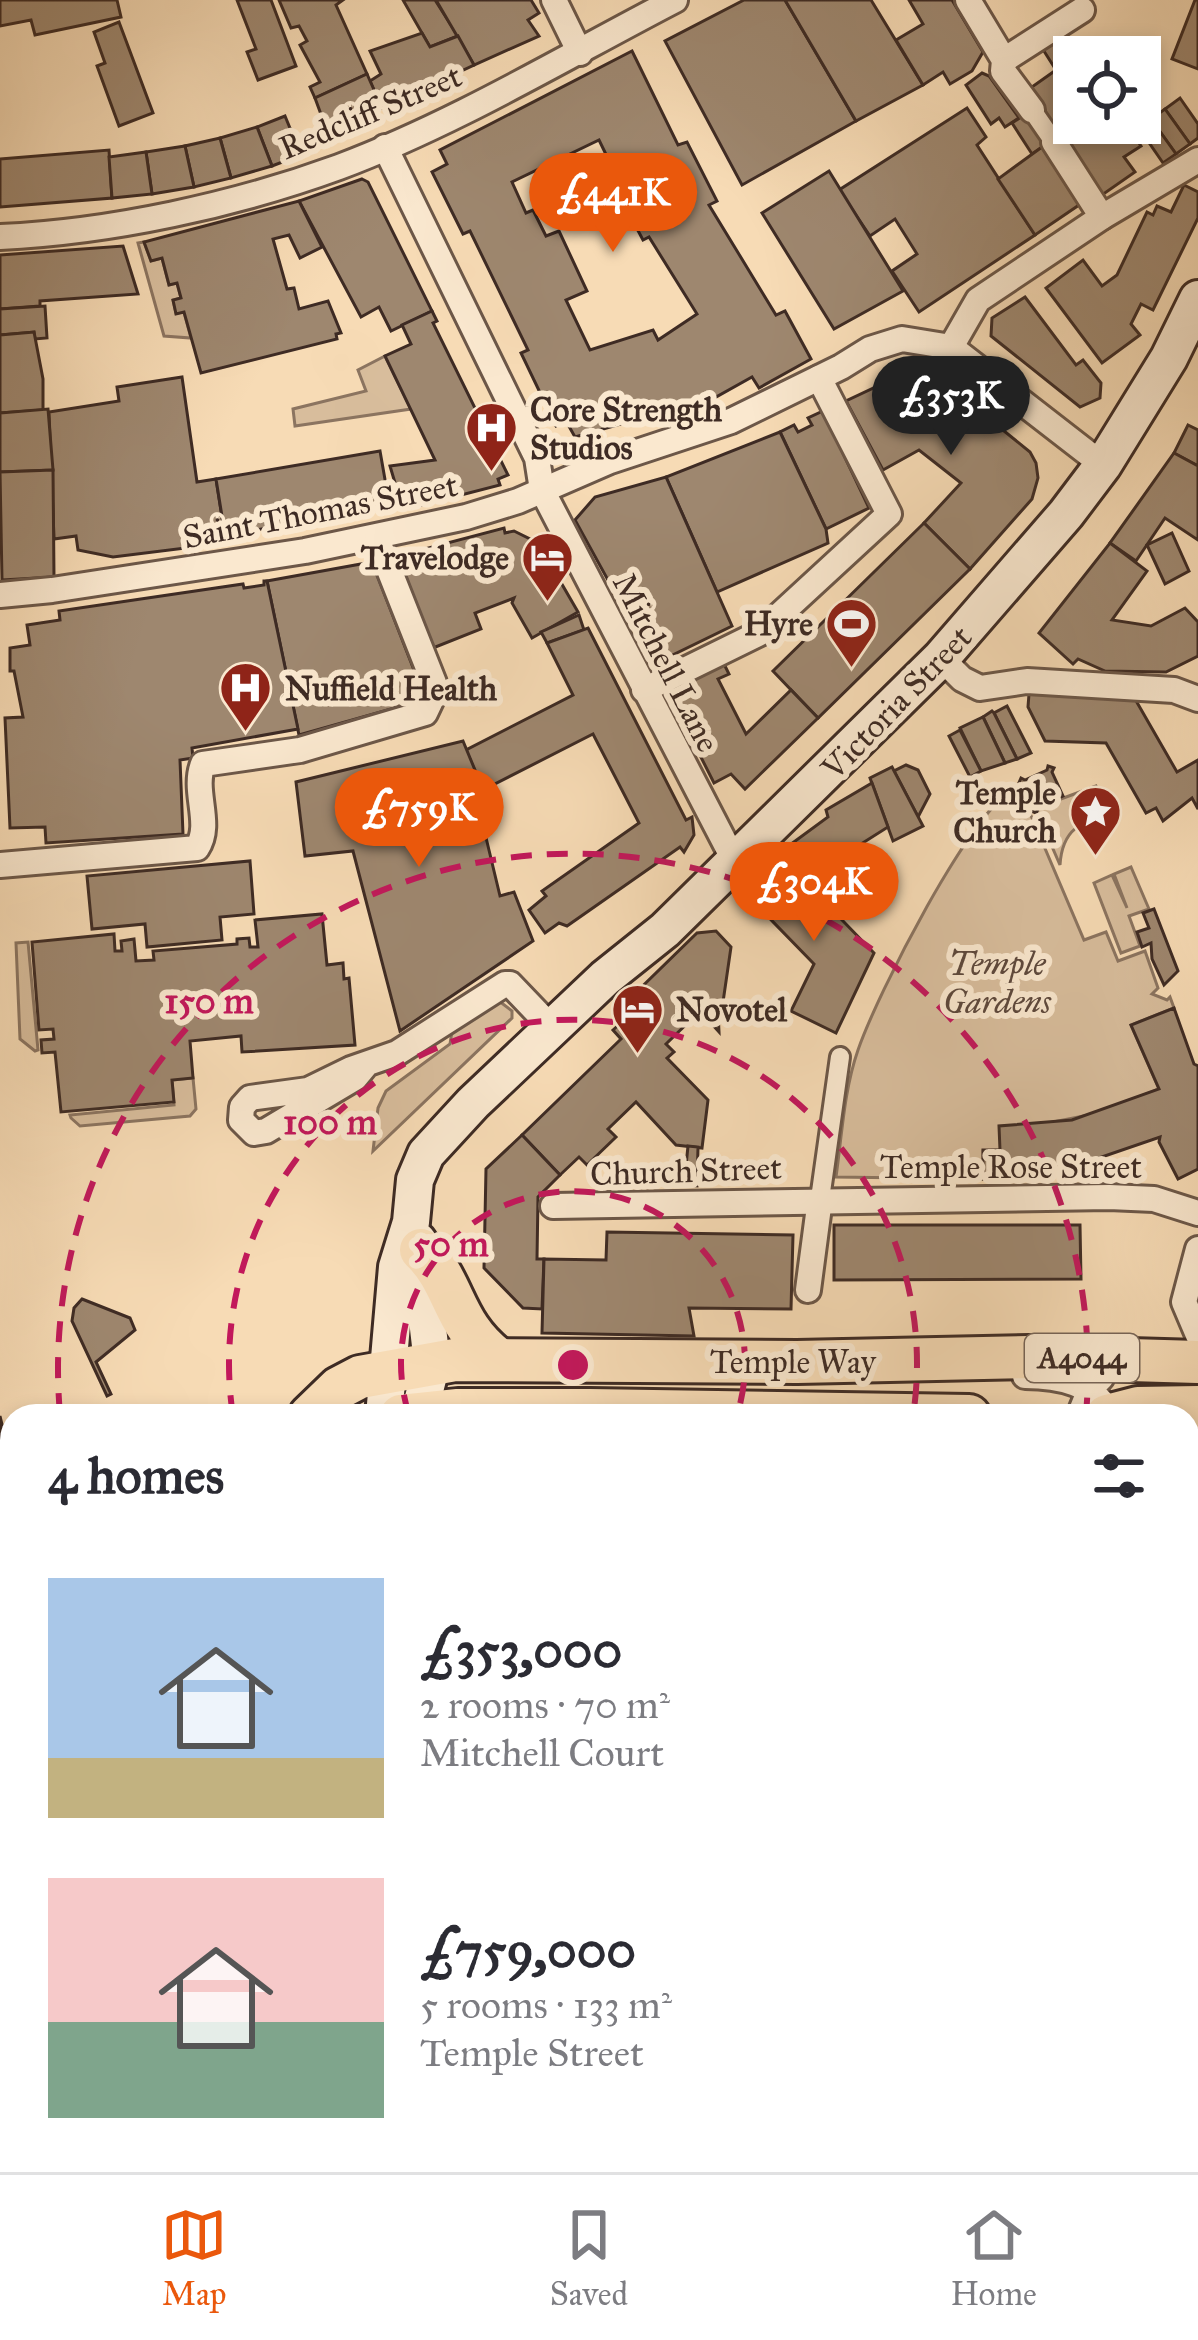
<!DOCTYPE html>
<html lang="en">
<head>
<meta charset="utf-8">
<style>
  :root { --surface:#fff; --page:#f7f7f7; --text:#2b2b33; --muted:#7c7c81; --line:#e1e1e2; --accent:#ea580c }
  body { margin:0; font-family:"IM FELL Great Primer",serif; background:var(--page); color:var(--text); height:100vh; display:flex; flex-direction:column; font-size:45px; white-space:nowrap }
  * { box-sizing:border-box; margin:0 }
  p { font-size:39px; color:var(--muted) }
  .icon { flex:none; width:66px; height:66px; fill:none; stroke:currentColor; stroke-width:2; stroke-linecap:round; stroke-linejoin:round }
  .map { position:relative; flex:1; overflow:hidden }
  .details { position:absolute; left:0px; top:1404px; width:1200px; height:768px; display:flex; flex-direction:column; background:var(--surface); border-radius:36px 36px 0 0; box-shadow:0 6px 18px #0003 }
  .details>* { flex:none }
  .buttons { position:absolute; left:1053px; top:36px; display:grid; gap:24px }
  .buttons a { display:grid; place-items:center; width:108px; height:108px; border-radius:0px; background:var(--surface); box-shadow:0 6px 18px #0003; font-size:60px }
  .price { position:absolute; translate:-50% -102px; padding:0 27px; border-radius:42px; background:var(--accent); color:#fff; font-size:39px; line-height:78px; filter:drop-shadow(0 3px 6px #0008) }
  .price::after { content:''; position:absolute; left:50%; top:72px; width:36px; height:27px; margin-left:-18px; background:inherit; clip-path:polygon(0 0,100% 0,50% 100%) }
  .price.selected { background:#222; color:#fff }
  ul { padding:0; list-style:none }
  li { display:flex; align-items:center; gap:36px; height:300px; padding:0 48px }
  li span { display:grid; place-items:center; flex:none; width:336px; height:240px; border-radius:0px; color:#555 }
  li>.icon { margin-inline-start:auto }
  span .icon { width:144px; height:144px; fill:#fffc; stroke-width:1 }
  li b { font-size:51px }
  h2 { display:flex; justify-content:space-between; align-items:center; height:144px; padding:0 48px; font-size:51px }
  .tab-bar { display:flex; justify-content:space-around; align-items:center; height:168px; border-top:3px solid var(--line); background:var(--surface); font-size:33px; color:var(--muted) }
  .tab-bar a { display:grid; justify-items:center; gap:6px }
  .tab-bar .selected { color:var(--accent) }
  .map>svg:first-child { display:block }
  .green { fill:#d8bd9c; stroke:#8b7460; stroke-width:3 }
  .water { fill:#b89f84; stroke:#87715e; stroke-width:3 }
  .lines { fill:none; stroke-linecap:round; stroke-linejoin:round }
  .ferry { stroke:#5c483c; stroke-width:3; stroke-dasharray:15 12; stroke-linecap:butt }
  .building { fill:#9e876f; stroke:#3e2b24; stroke-width:3; fill-rule:evenodd }
  .pedestrian-casing { stroke:#6c5748; stroke-width:24 }
  .minor-casing { stroke:#6c5748; stroke-width:30 }
  .secondary-casing { stroke:#3e2b24; stroke-width:42 }
  .trunk-casing { stroke:#3e2b24; stroke-width:48 }
  .pedestrian { stroke:#fae8cf; stroke-width:18 }
  .minor { stroke:#fae8cf; stroke-width:24 }
  .secondary { stroke:#fae8cf; stroke-width:36 }
  .trunk { stroke:#f7dbb5; stroke-width:42 }
  .ring { fill:none; stroke:#c2185b; stroke-width:6; stroke-dasharray:21 15 }
  .labels { text-anchor:middle; stroke-width:12; stroke-linejoin:round; paint-order:stroke }
  .shield { fill:#fae8cf; stroke:#766457; stroke-width:3 }
  .shield-label { font-size:30px; font-weight:bold; fill:#3e2b24 }
  .street-label { font-size:33px; fill:#3e2b24; stroke:#fae8cf }
  .poi-label { font-size:33px; font-weight:bold; fill:#3e2b24; stroke:#fae8cf; text-anchor:start }
  .park-label { font-size:33px; font-style:italic; fill:#5d483c; stroke:#fae8cf }
  .centre { fill:#c2185b; stroke:#fae8cf; stroke-width:6 }
  .ring-label { font-size:36px; text-anchor:middle; font-weight:bold; fill:#c2185b; stroke:#fae8cf; stroke-width:12; stroke-linejoin:round; paint-order:stroke }
</style>
</head>
<body>
<div class="map">
<svg width="1198" height="2172" viewBox="0 0 1198 2172">
  <rect width="100%" height="100%" fill="#f7dbb5"/>
  <filter id="stains"><feTurbulence type="fractalNoise" baseFrequency=".00167" numOctaves="4"/><feColorMatrix values="0 0 0 0 .2 0 0 0 0 .09 0 0 0 0 .02 0 0 0 .5 -.17"/></filter>
  <radialGradient id="worn" r=".72"><stop offset=".6" stop-color="#630" stop-opacity="0"/><stop offset="1" stop-color="#630" stop-opacity=".3"/></radialGradient>
  <g class="green">
    <path d="M144,242L151,261L162,258L169,285L177,283L181,298L173,300L176,313L184,312L191,338L164,336L138,243Z"/>
    <path d="M385,356L411,409L295,426L293,409L366,391L358,370Z"/>
    <path d="M1018,785L1084,940L1106,932L1118,961L1145,951L1158,988L1152,994L1167,1000L1170,997L1174,1008L1131,1025L1159,1089L1099,1113L1043,1124L1000,1150L983,1151V1179L836,1177C842,1135 844,1090 858,1050C877,995 970,810 1018,785Z"/>
    <path d="M1096,786L1113,826C1081,813 1062,833 1060,865L1037,812L1039,807Z"/>
    <path d="M1131,867L1149,909L1129,916L1140,946L1121,953L1094,883L1112,875L1127,908L1114,874Z"/>
    <path d="M28,942L38,1050L35,1051L20,1039L16,943Z"/>
    <path d="M499,1001L512,1011V1018L373,1151L378,1108L386,1091L450,1044L453,1025Z"/>
    <path d="M193,1078L196,1109L190,1116L80,1126L71,1118L70,1115L174,1105L172,1080Z"/>
  </g>
  <path class="water" d="M1195,1889L1198,2172H1069L1059,2166L1061,2160H1188V1905Z"/>
  <g class="lines">
    <g class="ferry">
      <path d="M1188,2043L1198,2018"/>
      <path d="M1112,2172L1131,2160"/>
    </g>
  </g>
  <g class="building">
    <path d="M0,0H117L121,17L35,35L31,20L0,26Z"/>
    <path d="M237,0H271L296,66L258,80L247,52L256,49Z"/>
    <path d="M279,0H343L336,5L367,74L315,98L310,87L320,82L300,45L307,41L299,26L291,28Z"/>
    <path d="M403,0H435L458,36L430,47Z"/>
    <path d="M436,0H531L539,13L528,20L539,36L474,65Z"/>
    <path d="M744,0H785L856,121L742,185L665,41Z"/>
    <path d="M785,0H871L923,85L856,121Z"/>
    <path d="M909,0H952L983,52L972,71L950,84L943,72L923,85L896,40L923,24Z"/>
    <path d="M1195,0H1198V69L1172,59Z"/>
    <path d="M119,22L153,113L119,126L97,66L105,63L94,32Z"/>
    <path d="M422,33L430,47L458,36L474,65L382,108L370,81L381,74L370,51Z"/>
    <path d="M1063,34L1079,57H1074V123H1125L1141,146L1124,157L1135,172L1102,195L1029,89L1056,70L1042,48Z"/>
    <path d="M632,51L678,145L687,142L717,201L709,205L776,315L785,311L811,359L759,388L752,377L716,397L575,437L566,421L556,426L521,353L528,350L470,231L463,234L432,172L447,164L440,150ZM599,140L616,175L610,178L643,240L649,237L697,314L658,340L653,330L590,350L566,300L587,291L559,231L546,236L533,210L526,213L512,182Z"/>
    <path d="M982,73L989,76L1019,118L1005,127L999,118L991,124L966,85Z"/>
    <path d="M367,74L382,108L368,115L365,110L326,128L315,98Z"/>
    <path d="M1180,98L1198,124V138L1190,144L1165,109Z"/>
    <path d="M967,108L986,137L977,145L1035,235L919,312L892,271L917,254L895,219L870,236L839,190Z"/>
    <path d="M1165,109L1190,144L1176,154L1151,119Z"/>
    <path d="M1027,113L1047,144L1032,154L1012,123Z"/>
    <path d="M285,116L301,155L272,166L257,127Z"/>
    <path d="M1151,119L1176,154L1163,163L1139,128Z"/>
    <path d="M257,127L272,166L231,178L220,138Z"/>
    <path d="M220,138L231,178L194,187L185,146Z"/>
    <path d="M185,146L194,187L152,194L146,152Z"/>
    <path d="M1042,147L1079,205L1035,235L998,179Z"/>
    <path d="M109,150L112,198L0,207V159Z"/>
    <path d="M146,152L152,194L112,198L109,157Z"/>
    <path d="M829,171L903,291L834,329L762,213Z"/>
    <path d="M362,179L368,182L432,311L391,331L379,307L361,317L299,201Z"/>
    <path d="M1184,185L1198,192V218L1153,310L1141,304L1131,324L1140,335L1102,363L1046,288L1083,260L1102,286L1117,275L1147,212L1153,215L1157,206L1171,212Z"/>
    <path d="M299,201L322,247L300,258L289,235L273,239L287,289L294,288L299,309L328,301L341,333L336,334L337,339L201,373L184,312L176,314L173,300L181,298L177,283L169,285L162,258L151,261L144,242Z"/>
    <path d="M123,246L138,294L40,301V306L0,309V255Z"/>
    <path d="M1025,297L1076,365L1083,360L1101,383L1100,398L1080,407L991,336L992,318Z"/>
    <path d="M45,306L47,338L35,339L34,332L0,335V309Z"/>
    <path d="M432,311L437,321L433,323L508,475L498,479L500,485L403,510L390,466L435,460L385,356L411,344L402,325Z"/>
    <path d="M34,332L43,379V410L0,413V335Z"/>
    <path d="M899,376H923L946,384L1030,452L1036,463L1038,478L1032,499L970,569L924,523L961,483L919,450L883,470L846,401Z"/>
    <path d="M182,377L197,482L216,479L226,543L113,557L78,550L76,536L54,539L49,412L119,401L117,387Z"/>
    <path d="M48,409L53,470L0,472V413Z"/>
    <path d="M823,411L869,508L826,529L780,432L794,425L798,432L812,425L808,418Z"/>
    <path d="M1188,425L1198,430V466L1174,453Z"/>
    <path d="M780,432L826,529L828,543L717,592L666,477Z"/>
    <path d="M380,451L390,508L225,535L216,479Z"/>
    <path d="M1174,453L1198,466V540L1165,518L1136,561L1110,543Z"/>
    <path d="M53,470L54,577L2,580L0,472Z"/>
    <path d="M666,477L732,626L654,664L575,520L595,497Z"/>
    <path d="M924,523L970,569L818,718L773,671Z"/>
    <path d="M504,528L505,533L514,531L538,543L578,612L532,638L512,603L514,598L475,613L481,629L433,648L398,556Z"/>
    <path d="M1172,533L1189,571L1165,584L1147,545Z"/>
    <path d="M1110,543L1147,571L1112,620L1151,626L1185,608L1198,622V656L1166,672L1105,671L1078,659L1073,664L1039,633Z"/>
    <path d="M372,562L419,683L409,704L299,735L267,581Z"/>
    <path d="M264,581H267L298,729L192,748L193,758L180,760L183,834L46,843L45,827L10,828L5,718L23,717L14,671H10V648L30,645L27,625L60,620L59,611L243,584L244,588L264,585Z"/>
    <path d="M579,615L584,630L547,643L541,632Z"/>
    <path d="M588,628L686,820L692,817L694,835L684,852L680,847L567,926L559,923L545,933L529,910L546,896L542,891L639,823L593,734L483,790L466,750L573,695L547,643Z"/>
    <path d="M724,664L729,674L718,679L746,734L791,690L818,718L745,789L731,774L714,783L668,692Z"/>
    <path d="M1029,694L1135,699L1177,772L1198,760V809L1192,798L1163,821L1156,808L1146,813L1106,743L1045,741L1028,707Z"/>
    <path d="M1007,706L1031,753L1017,759L994,713Z"/>
    <path d="M992,711L994,713L1017,759L1005,763L983,717Z"/>
    <path d="M983,717L1005,763L981,771L960,728Z"/>
    <path d="M960,730L981,771L970,777L949,736Z"/>
    <path d="M463,741L494,816L482,821L500,896L514,892L533,941L400,1031L353,851L305,856L296,782Z"/>
    <path d="M906,765L918,770L930,794L918,817L894,771Z"/>
    <path d="M1048,766L1054,768L1052,772L1063,796L1039,807L1036,813L1029,810L1032,806L1023,786L1018,785L1021,778L1025,780L1047,770Z"/>
    <path d="M892,767L923,826L893,841L870,778Z"/>
    <path d="M872,783L888,827L850,851L853,854L815,884L783,850L828,817L826,810Z"/>
    <path d="M781,857L874,953L836,1033L791,1011L814,964L744,892Z"/>
    <path d="M250,861L254,914L220,917L222,940L147,947L145,924L92,929L87,876Z"/>
    <path d="M1154,909L1178,971L1164,985L1152,959L1151,943L1142,947L1137,932L1149,928L1143,913Z"/>
    <path d="M322,914L327,965L343,963L344,979L349,978L355,1045L242,1052L241,1036L190,1041L193,1078L172,1080L174,1102L61,1112L55,1052L42,1053L41,1040L54,1039L53,1029L39,1030L32,942L114,934L115,951H122L121,941L134,939L136,961L154,960L153,951L237,944V939L249,938L250,947H258L255,920Z"/>
    <path d="M716,931L731,947L722,1009L718,1011L719,1032L700,1011L666,1044L674,1052L667,1058L708,1100L702,1148L676,1145L636,1102L608,1129L616,1137L587,1165L579,1157L560,1175L522,1135L621,1039L613,1030L623,1021L615,1013L697,933Z"/>
    <path d="M1174,1008L1194,1064L1198,1066V1169L1178,1179L1159,1142L1160,1137L1096,1159L1044,1168L1002,1170V1180L983,1179V1150H1000L999,1126L1072,1120L1159,1089L1131,1025Z"/>
    <path d="M522,1135L560,1175L538,1197L537,1259H544L542,1309L523,1308L484,1268L486,1169Z"/>
    <path d="M688,1146L698,1147L697,1186L684,1185Z"/>
    <path d="M834,1225H1080L1081,1279L834,1280Z"/>
    <path d="M607,1232L793,1235L791,1309L689,1308L694,1336L542,1333L544,1259L606,1260Z"/>
    <path d="M82,1299L130,1318L135,1330L96,1362L111,1394L107,1396L72,1321L74,1308Z"/>
    <path d="M0,1416L5,1437L12,1435V1492L0,1503Z"/>
    <path d="M1188,1455L1198,1456V1613L1188,1616Z"/>
    <path d="M1197,1613L1198,1764L1188,1786V1616Z"/>
    <path d="M4,1635L12,1637V1661L0,1679V1636Z"/>
    <path d="M12,1697V1759L0,1771V1717Z"/>
    <path d="M12,1759V1839L0,1826V1771Z"/>
    <path d="M300,2160H329L341,2172H299L306,2167Z"/>
    <path d="M329,2160H439L451,2172H341Z"/>
  </g>
  <g class="lines">
    <defs>
      <g id="pedestrian">
        <path d="M1032,110L1054,142"/>
        <path d="M820,1199L840,1057"/>
      </g>
      <g id="minor">
        <path d="M554,0L580,53"/>
        <path d="M968,0L1004,60L1003,71L1032,110"/>
        <path d="M1004,60L1082,10"/>
        <path d="M1054,142L1102,217"/>
        <path d="M385,147L537,458L542,490L735,862"/>
        <path d="M0,237C111,232 235,205 339,167C456,123 565,57 675,0"/>
        <path d="M951,347L978,300L1102,217L1198,160"/>
        <path d="M0,595L52,590L305,551L466,517L518,501L610,461L731,421L841,367L870,349L902,339L951,347L1103,465"/>
        <path d="M941,658L962,679L980,688L1027,681L1174,690L1198,699"/>
        <path d="M644,690L760,633L889,514L819,378"/>
        <path d="M0,865L197,848C213,824 192,791 203,764L300,750L425,713L434,694V683L377,539"/>
        <path d="M365,1066L355,1078L266,1131L254,1133L241,1120L242,1107L250,1098L308,1090L351,1069L397,1053L505,984H510L553,1029"/>
        <path d="M553,1206L1109,1197L1154,1199L1198,1213"/>
        <path d="M1198,1249L1184,1302L1198,1335"/>
        <path d="M808,1290L820,1199"/>
        <path d="M1025,1376C1059,1376 1095,1383 1111,1416"/>
        <path d="M1079,1416L1090,1389L1101,1378"/>
      </g>
      <g id="secondary">
        <path d="M418,1241L432,1363L419,1414"/>
        <path d="M384,1416L397,1267L411,1222L415,1180L426,1154L473,1103L605,978L665,930L941,658L1066,514L1103,465L1169,358L1198,299"/>
      </g>
      <g id="trunk">
        <path d="M421,1250C457,1284 450,1323 499,1360"/>
        <path d="M310,1416L339,1388L360,1377L455,1360L797,1362L1029,1357L1198,1362"/>
        <path d="M401,1416L458,1410H590L969,1416"/>
        <path d="M1107,1416L1138,1408L1198,1407"/>
        <path d="M0,1600L12,1584"/>
      </g>
    </defs>
    <use href="#pedestrian" class="pedestrian-casing"/>
    <use href="#minor" class="minor-casing"/>
    <use href="#secondary" class="secondary-casing"/>
    <use href="#trunk" class="trunk-casing"/>
    <use href="#pedestrian" class="pedestrian"/>
    <use href="#minor" class="minor"/>
    <use href="#secondary" class="secondary"/>
    <use href="#trunk" class="trunk"/>
  </g>
  <g class="ring">
    <path d="M409 1415A172 172 0 1 1 737 1415"/>
    <path d="M233 1416A344 344 0 1 1 913 1416"/>
    <path d="M60 1414A515 515 0 1 1 1086 1414"/>
  </g>
  <defs>
    <symbol id="hospital-pin" viewBox="-11 -11 22 30"><path d="M0 17L-7.5 6A9.5 9.5 0 1 1 7.5 6Z" fill="#8f2418" stroke="#fae8cf"/><path d="M-5-5h3v3.5h4V-5h3V5h-3V1.5h-4V5h-3Z" fill="#fff"/></symbol>
    <symbol id="hotel-pin" viewBox="-11 -11 22 30"><path d="M0 17L-7.5 6A9.5 9.5 0 1 1 7.5 6Z" fill="#8f2418" stroke="#fae8cf"/><path d="M-6-4.5h1.5V1H6V5H4.5V3h-9V5H-6ZM-4 0a1.8 1.8 0 1 1 3.6 0ZM.5 0V-2.5h3Q6-2.5 6 0Z" fill="#fff"/></symbol>
    <symbol id="stadium-pin" viewBox="-11 -11 22 30"><path d="M0 17L-7.5 6A9.5 9.5 0 1 1 7.5 6Z" fill="#8f2418" stroke="#fae8cf"/><path d="M0-5a6.5 5 0 1 0 0 10a6.5 5 0 1 0 0-10ZM-3.5-1.8h7v3.6h-7Z" fill="#fff"/></symbol>
    <symbol id="sight-pin" viewBox="-11 -11 22 30"><path d="M0 17L-7.5 6A9.5 9.5 0 1 1 7.5 6Z" fill="#8f2418" stroke="#fae8cf"/><path d="M0-6L1.8-2.2L6-1.7L2.9 1.2L3.7 5.4L0 3.3L-3.7 5.4L-2.9 1.2L-6-1.7L-1.8-2.2Z" fill="#fff"/></symbol>
  </defs>
  <g fill-rule="evenodd">
    <use href="#hospital-pin" x="462" y="398" width="59" height="81"/>
    <use href="#hotel-pin" x="518" y="528" width="59" height="81"/>
    <use href="#stadium-pin" x="822" y="594" width="59" height="81"/>
    <use href="#hospital-pin" x="216" y="658" width="59" height="81"/>
    <use href="#sight-pin" x="1066" y="782" width="59" height="81"/>
    <use href="#hotel-pin" x="608" y="980" width="59" height="81"/>
  </g>
  <g class="labels">
    <rect class="shield" x="1025" y="1334" width="114" height="48" rx="9"/>
    <g class="shield-label">
      <text x="1082" y="1368">A4044</text>
    </g>
    <g class="street-label">
      <text transform="translate(370 111) rotate(-23)" y="12">Redcliff Street</text>
      <text transform="translate(320 510) rotate(-11)" y="12">Saint Thomas Street</text>
      <text transform="translate(667 662) rotate(63)" y="12">Mitchell Lane</text>
      <text transform="translate(896 702) rotate(-46)" y="12">Victoria Street</text>
      <text x="1011" y="1178">Temple Rose Street</text>
      <text transform="translate(686 1170) rotate(-2)" y="12">Church Street</text>
      <text x="793" y="1373">Temple Way</text>
    </g>
    <g class="poi-label">
      <text x="530" y="421">Core Strength<tspan x="530" dy="38">Studios</tspan></text>
      <text x="509" y="569" text-anchor="end">Travelodge</text>
      <text x="813" y="635" text-anchor="end">Hyre</text>
      <text x="285" y="700">Nuffield Health</text>
      <text x="1056" y="804" text-anchor="end">Temple<tspan x="1056" dy="38">Church</tspan></text>
      <text x="676" y="1021">Novotel</text>
    </g>
    <g class="park-label">
      <text x="997" y="975">Temple<tspan x="997" dy="38">Gardens</tspan></text>
    </g>
  </g>
  <circle cx="573" cy="1365" r="18" class="centre"/>
  <g class="ring-label">
    <text x="209" y="1013">150 m</text>
    <text x="330" y="1134">100 m</text>
    <text x="451" y="1256">50 m</text>
  </g>
  <rect width="100%" height="100%" filter="url(#stains)"/>
  <rect width="100%" height="100%" fill="url(#worn)"/>
</svg>
<div class="buttons">
<a><svg class="icon" aria-label="locate" viewBox="0 0 24 24"><circle cx="12" cy="12" r="6"/><path d="M12 2v4M12 18v4M2 12h4M18 12h4"/></svg></a>
</div>
<b class="price" style="left:613px;top:255px">£441K</b>
<b class="price selected" style="left:951px;top:458px">£353K</b>
<b class="price" style="left:419px;top:870px">£759K</b>
<b class="price" style="left:814px;top:944px">£304K</b>
<section class="details">
<h2>4 homes<svg class="icon" aria-label="filters" viewBox="0 0 24 24"><path d="M4 7h16M4 17h16"/><circle cx="9" cy="7" r="2"/><circle cx="15" cy="17" r="2"/></svg></h2>
<ul>
<li><span style="background:linear-gradient(#a9c7e8 75%,#c2b280 0)"><svg class="icon" aria-label="home" viewBox="0 0 24 24"><path d="M3 11l9-7 9 7M6 9v11h12V9"/></svg></span><div><b>£353,000</b><p>2 rooms · 70 m²</p><p>Mitchell Court</p></div></li>
<li><span style="background:linear-gradient(#f6c9c9 60%,#7fa58c 0)"><svg class="icon" aria-label="home" viewBox="0 0 24 24"><path d="M3 11l9-7 9 7M6 9v11h12V9"/></svg></span><div><b>£759,000</b><p>5 rooms · 133 m²</p><p>Temple Street</p></div></li>
</ul>
</section>
</div>
<nav class="tab-bar">
<a class="selected"><svg class="icon" aria-label="map" viewBox="0 0 24 24"><path d="M3 6l6-2 6 2 6-2v14l-6 2-6-2-6 2zM9 4v14M15 6v14"/></svg>Map</a>
<a><svg class="icon" aria-label="saved" viewBox="0 0 24 24"><path d="M7 4h10v16l-5-4-5 4z"/></svg>Saved</a>
<a><svg class="icon" aria-label="home" viewBox="0 0 24 24"><path d="M3 11l9-7 9 7M6 9v11h12V9"/></svg>Home</a>
</nav>
</body>
</html>
